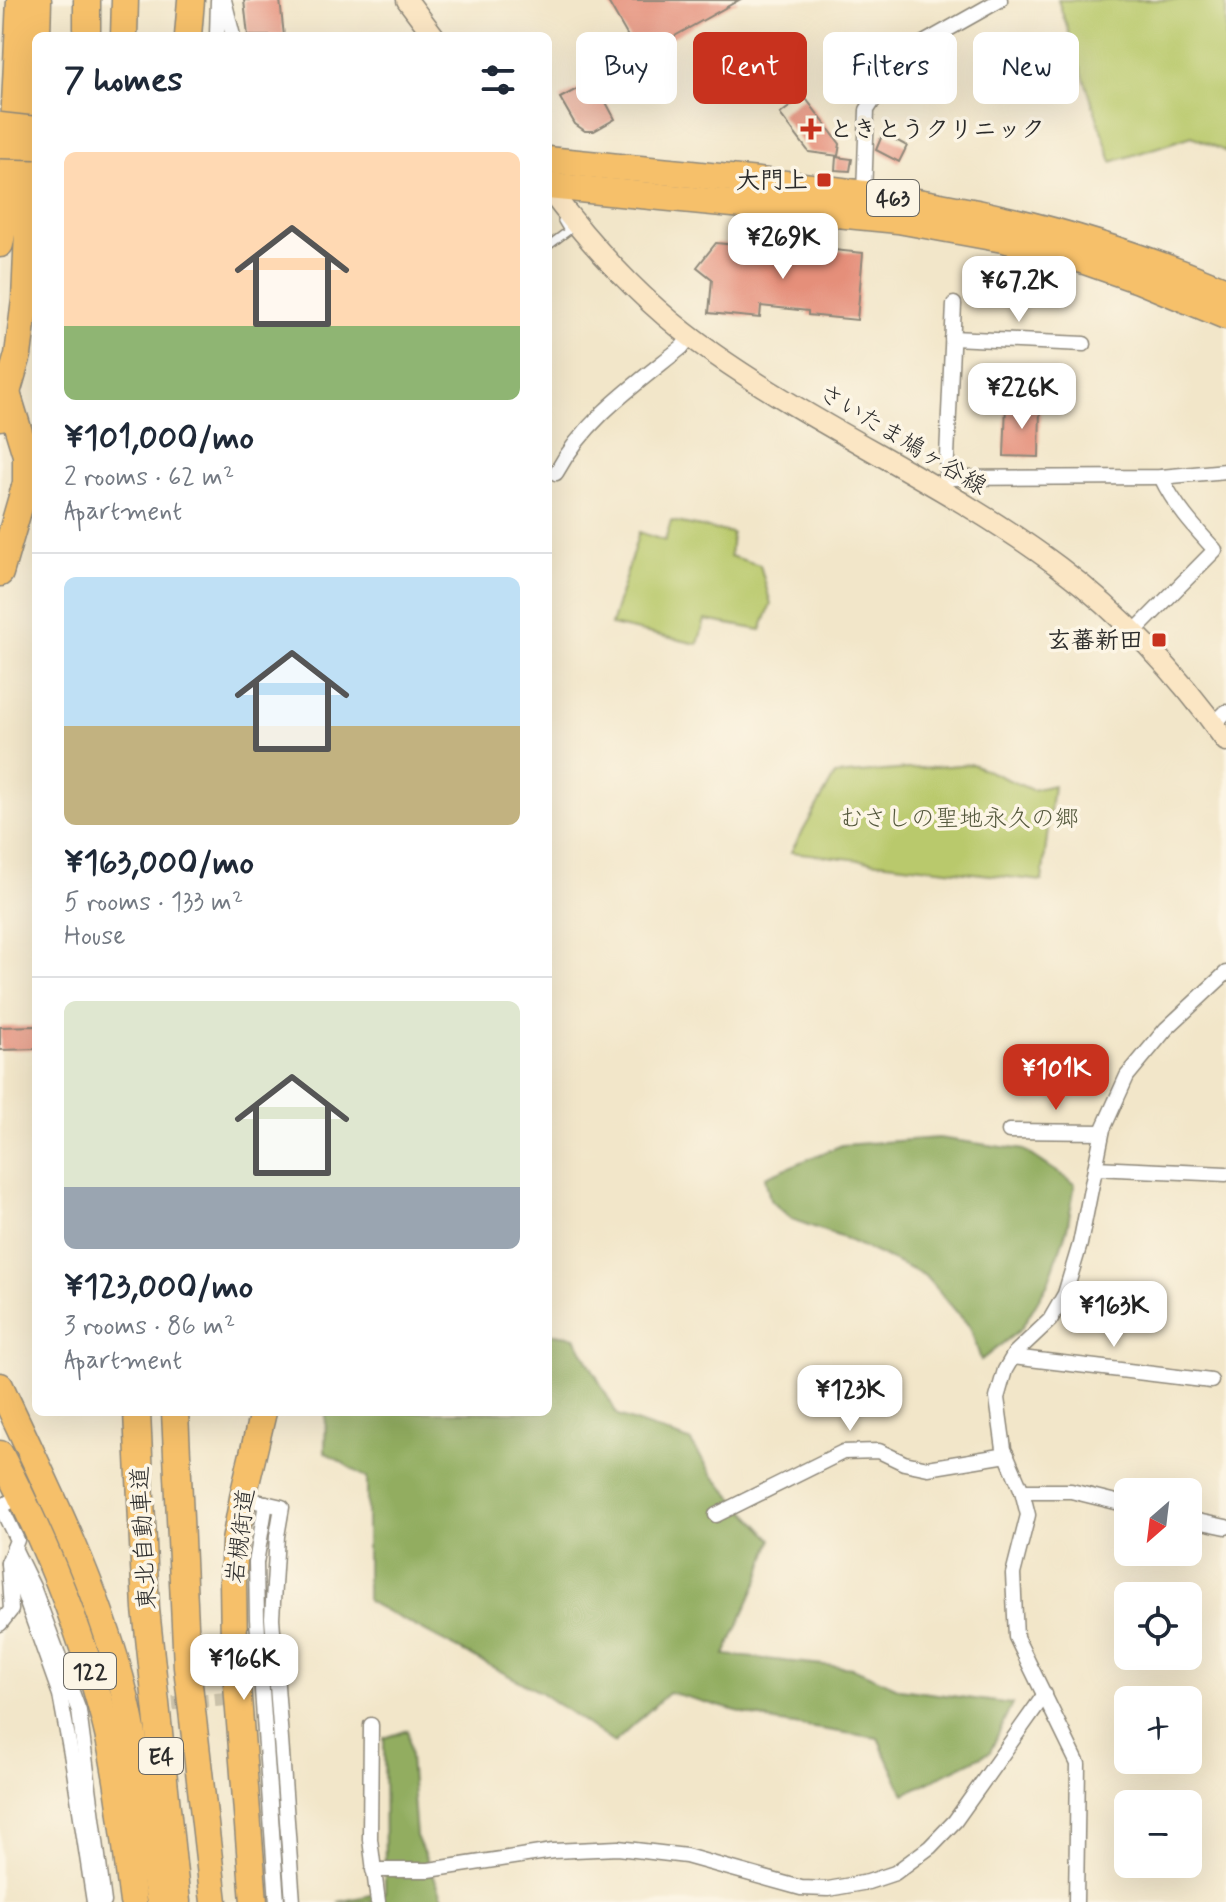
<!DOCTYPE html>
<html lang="en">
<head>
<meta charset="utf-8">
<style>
  :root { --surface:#fff; --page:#f2f2f3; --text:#1f2937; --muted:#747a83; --line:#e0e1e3; --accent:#c8321e }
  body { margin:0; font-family:Mynerve,"Klee One",sans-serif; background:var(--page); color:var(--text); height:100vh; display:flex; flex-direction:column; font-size:30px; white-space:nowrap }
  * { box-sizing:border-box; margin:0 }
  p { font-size:26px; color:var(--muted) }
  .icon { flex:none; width:44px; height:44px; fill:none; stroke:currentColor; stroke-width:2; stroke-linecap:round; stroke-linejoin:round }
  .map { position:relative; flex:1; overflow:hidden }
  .side { position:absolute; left:32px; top:32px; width:520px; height:1384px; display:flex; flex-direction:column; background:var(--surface); border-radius:12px; box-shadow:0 8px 32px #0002 }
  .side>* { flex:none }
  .top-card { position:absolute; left:576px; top:32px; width:530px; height:72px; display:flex; gap:16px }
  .needle { width:52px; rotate:208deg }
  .tools { position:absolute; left:1114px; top:1478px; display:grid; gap:16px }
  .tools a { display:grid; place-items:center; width:88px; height:88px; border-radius:12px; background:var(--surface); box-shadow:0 8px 32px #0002; font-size:40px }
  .price { position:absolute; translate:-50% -68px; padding:0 18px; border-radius:16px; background:#fff; color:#222; font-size:26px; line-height:52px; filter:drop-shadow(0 2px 4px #0008) }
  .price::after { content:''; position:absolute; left:50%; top:48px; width:24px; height:18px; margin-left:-12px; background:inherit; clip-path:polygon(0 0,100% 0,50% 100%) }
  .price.on { background:var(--accent); color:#fff }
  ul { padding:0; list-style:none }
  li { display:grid; align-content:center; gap:16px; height:424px; padding:0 32px }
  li+li { border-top:2px solid var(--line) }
  li span { display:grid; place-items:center; height:248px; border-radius:12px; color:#555 }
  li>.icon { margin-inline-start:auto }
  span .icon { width:144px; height:144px; fill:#fffc; stroke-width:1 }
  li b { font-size:34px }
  h2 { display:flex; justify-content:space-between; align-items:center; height:96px; padding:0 32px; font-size:34px }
  .chip { padding:0 28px; border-radius:12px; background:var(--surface); box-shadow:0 8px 32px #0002; font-size:28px; line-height:72px }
  .chip.on { background:var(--accent); color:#fff }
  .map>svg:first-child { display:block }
  .green { fill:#b9c96c; stroke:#727a4c; stroke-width:2 }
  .forest { fill:#92ad60; stroke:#5e6c46; stroke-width:2 }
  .building { fill:#e58f7a }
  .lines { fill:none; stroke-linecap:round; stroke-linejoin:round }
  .street-tunnel { stroke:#cac1a9; stroke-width:14; stroke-dasharray:14 7; stroke-linecap:butt }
  .lane-casing { stroke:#8e887a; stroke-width:10 }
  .street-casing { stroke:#8e887a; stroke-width:17 }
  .secondary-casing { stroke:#8e887a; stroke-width:23 }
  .highway-casing { stroke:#8e887a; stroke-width:29 }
  .lane { stroke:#fff; stroke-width:7 }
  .street { stroke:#fff; stroke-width:14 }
  .secondary { stroke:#fbe6c4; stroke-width:20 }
  .highway { stroke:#f6c06b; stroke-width:26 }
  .highway-bridge-casing { stroke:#8e887a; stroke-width:29; stroke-linecap:butt }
  .highway-bridge { stroke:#f6c06b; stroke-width:26 }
  .poi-dot { fill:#c8321e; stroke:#fcf5e5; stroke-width:3 }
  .labels { text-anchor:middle; stroke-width:7; stroke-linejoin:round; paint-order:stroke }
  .shield { fill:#fcf5e5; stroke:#6a6863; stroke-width:2 }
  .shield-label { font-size:22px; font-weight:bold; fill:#2b2b2b }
  .poi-label { font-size:24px; font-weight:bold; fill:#2b2b2b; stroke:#fcf5e5; text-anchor:end }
  .street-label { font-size:24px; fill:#2b2b2b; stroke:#fcf5e5 }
  .park-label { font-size:24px; fill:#565a3e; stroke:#fcf5e5 }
</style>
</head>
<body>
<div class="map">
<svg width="1226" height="1902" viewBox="0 0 1226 1902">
  <rect width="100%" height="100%" fill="#fcf5e5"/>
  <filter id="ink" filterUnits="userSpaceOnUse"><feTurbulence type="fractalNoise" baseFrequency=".0125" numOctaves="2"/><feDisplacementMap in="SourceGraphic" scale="16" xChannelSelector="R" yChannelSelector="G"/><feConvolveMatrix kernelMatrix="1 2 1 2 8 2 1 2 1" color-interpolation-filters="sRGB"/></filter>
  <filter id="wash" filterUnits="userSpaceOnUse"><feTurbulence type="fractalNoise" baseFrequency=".006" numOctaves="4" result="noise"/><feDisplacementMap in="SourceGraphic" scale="32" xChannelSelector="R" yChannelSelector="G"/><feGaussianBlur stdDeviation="1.8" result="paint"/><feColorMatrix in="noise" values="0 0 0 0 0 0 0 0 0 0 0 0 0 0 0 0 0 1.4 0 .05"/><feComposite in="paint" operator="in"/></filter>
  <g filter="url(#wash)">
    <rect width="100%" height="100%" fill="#f2e6c9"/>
    <g class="green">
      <path d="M1058,0H1226V152L1192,136L1112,162Z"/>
      <path d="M671,521L732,533L730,556L760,565L771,604L761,630L705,620L698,644L611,625L639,532L665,541Z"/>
      <path d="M972,764L1032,790L1053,785L1042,881L791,852L835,775Z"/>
    </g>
    <g class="forest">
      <path d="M938,1138L1024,1150L1075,1184L1067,1229L1048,1283L1021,1329L981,1360L970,1327L924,1275L846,1239L792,1219L770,1200L765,1177L842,1145Z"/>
      <path d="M548,1333L575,1337L618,1416L690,1441L715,1478L772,1539L759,1579L725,1655L853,1668L900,1689L1012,1704L990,1752L904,1794L878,1738L775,1722L669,1692L614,1743L540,1692L367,1601V1478L325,1452L326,1412H548Z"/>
      <path d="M408,1730L416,1836L445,1902H338L385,1892L384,1738Z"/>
    </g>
    <g id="blocks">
      <g class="building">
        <path d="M244,0H280L284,36H248Z"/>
        <path d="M607,0H739L639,56Z"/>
        <path d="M792,75L802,87L792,96L782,83Z"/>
        <path d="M594,80L615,119L594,131H585L575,124L560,98Z"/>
        <path d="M804,96L840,144L838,156L809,152L780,114Z"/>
        <path d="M883,133L907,146L899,162L876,150Z"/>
        <path d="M836,157L852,159L850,171L835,170Z"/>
        <path d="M716,243L814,253V248L863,253L857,320L808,315V311L761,306L760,318L709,313L712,279L697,267Z"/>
        <path d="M1006,405H1040L1039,457L1004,456Z"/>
        <path d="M36,1026V1049L0,1050V1027Z"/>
      </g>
    </g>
  </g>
  <g filter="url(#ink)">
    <use href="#blocks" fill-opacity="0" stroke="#8e887a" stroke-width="2"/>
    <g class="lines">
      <path class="street-tunnel" d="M152,1705L263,1696"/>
      <defs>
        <path id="lane" d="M548,246L568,231L562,221"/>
        <g id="street">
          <path d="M224,0L233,36"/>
          <path d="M217,36L218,0"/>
          <path d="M864,194L867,110L904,54L1000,0"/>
          <path d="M952,338L1084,344"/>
          <path d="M556,473C585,419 635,385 682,347L690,336"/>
          <path d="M946,478L1161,477L1226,471"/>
          <path d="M941,486L946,478L954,304"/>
          <path d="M1135,631L1215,550C1194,527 1174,505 1161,477"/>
          <path d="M1214,724L1226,712"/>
          <path d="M1009,1131L1102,1132"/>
          <path d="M1095,1168L1226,1174"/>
          <path d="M1013,1357L1211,1381"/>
          <path d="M1022,1491H1071L1128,1505"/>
          <path d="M243,1498L282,1507L277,1536L272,1618L293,1902"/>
          <path d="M266,1503L256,1563L257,1619L277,1902"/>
          <path d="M716,1515L843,1452L879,1451L904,1463L928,1468L1007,1455"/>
          <path d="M1188,1519L1226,1527"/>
          <path d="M14,1548L33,1587L79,1711L104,1902"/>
          <path d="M8,1563L21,1586L60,1695L73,1765L94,1902"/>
          <path d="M0,1624L11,1610L8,1563L17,1540L1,1507L21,1495"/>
          <path d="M371,1725L370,1839L378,1902"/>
          <path d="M373,1870H429L553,1851L618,1848L686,1856L801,1888L828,1889L868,1882L895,1873L930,1847L955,1821L1045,1694"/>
          <path d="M1076,1902L1078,1764L1016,1637L1013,1574L1028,1515L1022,1491L1004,1449L997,1398L1005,1370L1015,1353L1050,1320L1065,1294L1080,1244L1103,1129L1127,1076L1166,1029L1226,973"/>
        </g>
        <g id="secondary">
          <path d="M407,0L434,36"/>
          <path d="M548,188C595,251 649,309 714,354C825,432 951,486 1059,567C1124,616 1179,675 1226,741"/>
        </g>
        <g id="highway">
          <path d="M37,36L38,0"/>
          <path d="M87,36V0"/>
          <path d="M124,36L125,0"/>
          <path d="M188,36L191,0"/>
          <path d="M548,160C677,173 807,183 935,205C1035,222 1133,252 1226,291"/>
          <path d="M548,186L898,220L1003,239L1082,260L1139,280L1226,316"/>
          <path d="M0,244L11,187L20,0"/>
          <path d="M0,417L18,355L25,300L36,48"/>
          <path d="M0,573L26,483V455L8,396"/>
          <path d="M0,1386C42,1476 88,1567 116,1662C139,1739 144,1823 160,1902"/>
          <path d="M137,1412L146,1609L177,1902"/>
          <path d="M175,1412L187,1667L214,1902"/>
          <path d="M0,1454C41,1533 76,1617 100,1703C119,1767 124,1836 133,1902"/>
          <path d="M254,1902L234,1646L233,1581L235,1541L244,1492L263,1412"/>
        </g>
      </defs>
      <use href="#lane" class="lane-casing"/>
      <use href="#street" class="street-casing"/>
      <use href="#secondary" class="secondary-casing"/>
      <use href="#highway" class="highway-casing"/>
      <use href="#lane" class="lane"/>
      <use href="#street" class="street"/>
      <use href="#secondary" class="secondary"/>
      <use href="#highway" class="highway"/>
      <defs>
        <g id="highway-bridge">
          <path d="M0,126L36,130"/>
          <path d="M0,145L36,146"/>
        </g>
      </defs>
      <use href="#highway-bridge" class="highway-bridge-casing"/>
      <use href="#highway-bridge" class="highway-bridge"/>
    </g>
  </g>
  <g class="poi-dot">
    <path d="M807 117h8v8h8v8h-8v8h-8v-8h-8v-8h8z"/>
    <rect x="816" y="172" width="16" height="16" rx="4"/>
    <rect x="1151" y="632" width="16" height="16" rx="4"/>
  </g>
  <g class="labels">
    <g class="shield">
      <rect x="867" y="180" width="52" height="36" rx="6"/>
      <rect x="64" y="1653" width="52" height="36" rx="6"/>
      <rect x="139" y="1738" width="44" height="36" rx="6"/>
    </g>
    <g class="shield-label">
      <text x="893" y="206">463</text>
      <text x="90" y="1679">122</text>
      <text x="161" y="1764">E4</text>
    </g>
    <g class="poi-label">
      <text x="829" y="137" text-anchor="start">ときとうクリニック</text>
      <text x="808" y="188">大門上</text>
      <text x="1143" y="648">玄蕃新田</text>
    </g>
    <g class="street-label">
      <text transform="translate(903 439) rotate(31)" y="8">さいたま鳩ヶ谷線</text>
      <text transform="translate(240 1536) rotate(-83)" y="8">岩槻街道</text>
      <text transform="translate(143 1538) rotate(-93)" y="8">東北自動車道</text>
    </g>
    <g class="park-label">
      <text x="959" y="826">むさしの聖地永久の郷</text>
    </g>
  </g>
</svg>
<div class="tools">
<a><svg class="needle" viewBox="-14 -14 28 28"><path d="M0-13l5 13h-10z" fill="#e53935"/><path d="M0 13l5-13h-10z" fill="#747a83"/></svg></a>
<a><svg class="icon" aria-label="locate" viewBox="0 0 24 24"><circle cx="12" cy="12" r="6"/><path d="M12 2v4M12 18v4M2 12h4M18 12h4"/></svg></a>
<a>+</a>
<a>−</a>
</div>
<b class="price" style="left:783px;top:281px">¥269K</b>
<b class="price" style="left:1019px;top:324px">¥67.2K</b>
<b class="price" style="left:1022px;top:431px">¥226K</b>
<b class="price on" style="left:1056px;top:1112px">¥101K</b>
<b class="price" style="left:1114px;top:1349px">¥163K</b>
<b class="price" style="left:850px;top:1433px">¥123K</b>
<b class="price" style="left:244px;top:1702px">¥166K</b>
<div class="top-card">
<a class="chip">Buy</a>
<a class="chip on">Rent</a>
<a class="chip">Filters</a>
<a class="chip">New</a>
</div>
<section class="side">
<h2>7 homes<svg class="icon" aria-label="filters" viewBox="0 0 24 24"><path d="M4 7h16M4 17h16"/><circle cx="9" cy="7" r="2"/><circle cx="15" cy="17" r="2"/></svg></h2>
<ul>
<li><span style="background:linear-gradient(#ffd9b3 70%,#8fb573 0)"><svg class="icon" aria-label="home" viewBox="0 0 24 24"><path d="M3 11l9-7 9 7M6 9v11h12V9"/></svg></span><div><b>¥101,000/mo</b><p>2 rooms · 62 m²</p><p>Apartment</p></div></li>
<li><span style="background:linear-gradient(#bfe0f5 60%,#c2b280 0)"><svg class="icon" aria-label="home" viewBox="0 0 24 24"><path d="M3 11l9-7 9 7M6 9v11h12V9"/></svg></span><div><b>¥163,000/mo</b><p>5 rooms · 133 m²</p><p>House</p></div></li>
<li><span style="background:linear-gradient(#dfe7d0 75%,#9aa5b1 0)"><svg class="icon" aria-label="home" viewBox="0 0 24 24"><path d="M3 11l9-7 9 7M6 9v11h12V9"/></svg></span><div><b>¥123,000/mo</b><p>3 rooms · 86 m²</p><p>Apartment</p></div></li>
</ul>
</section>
</div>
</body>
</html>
